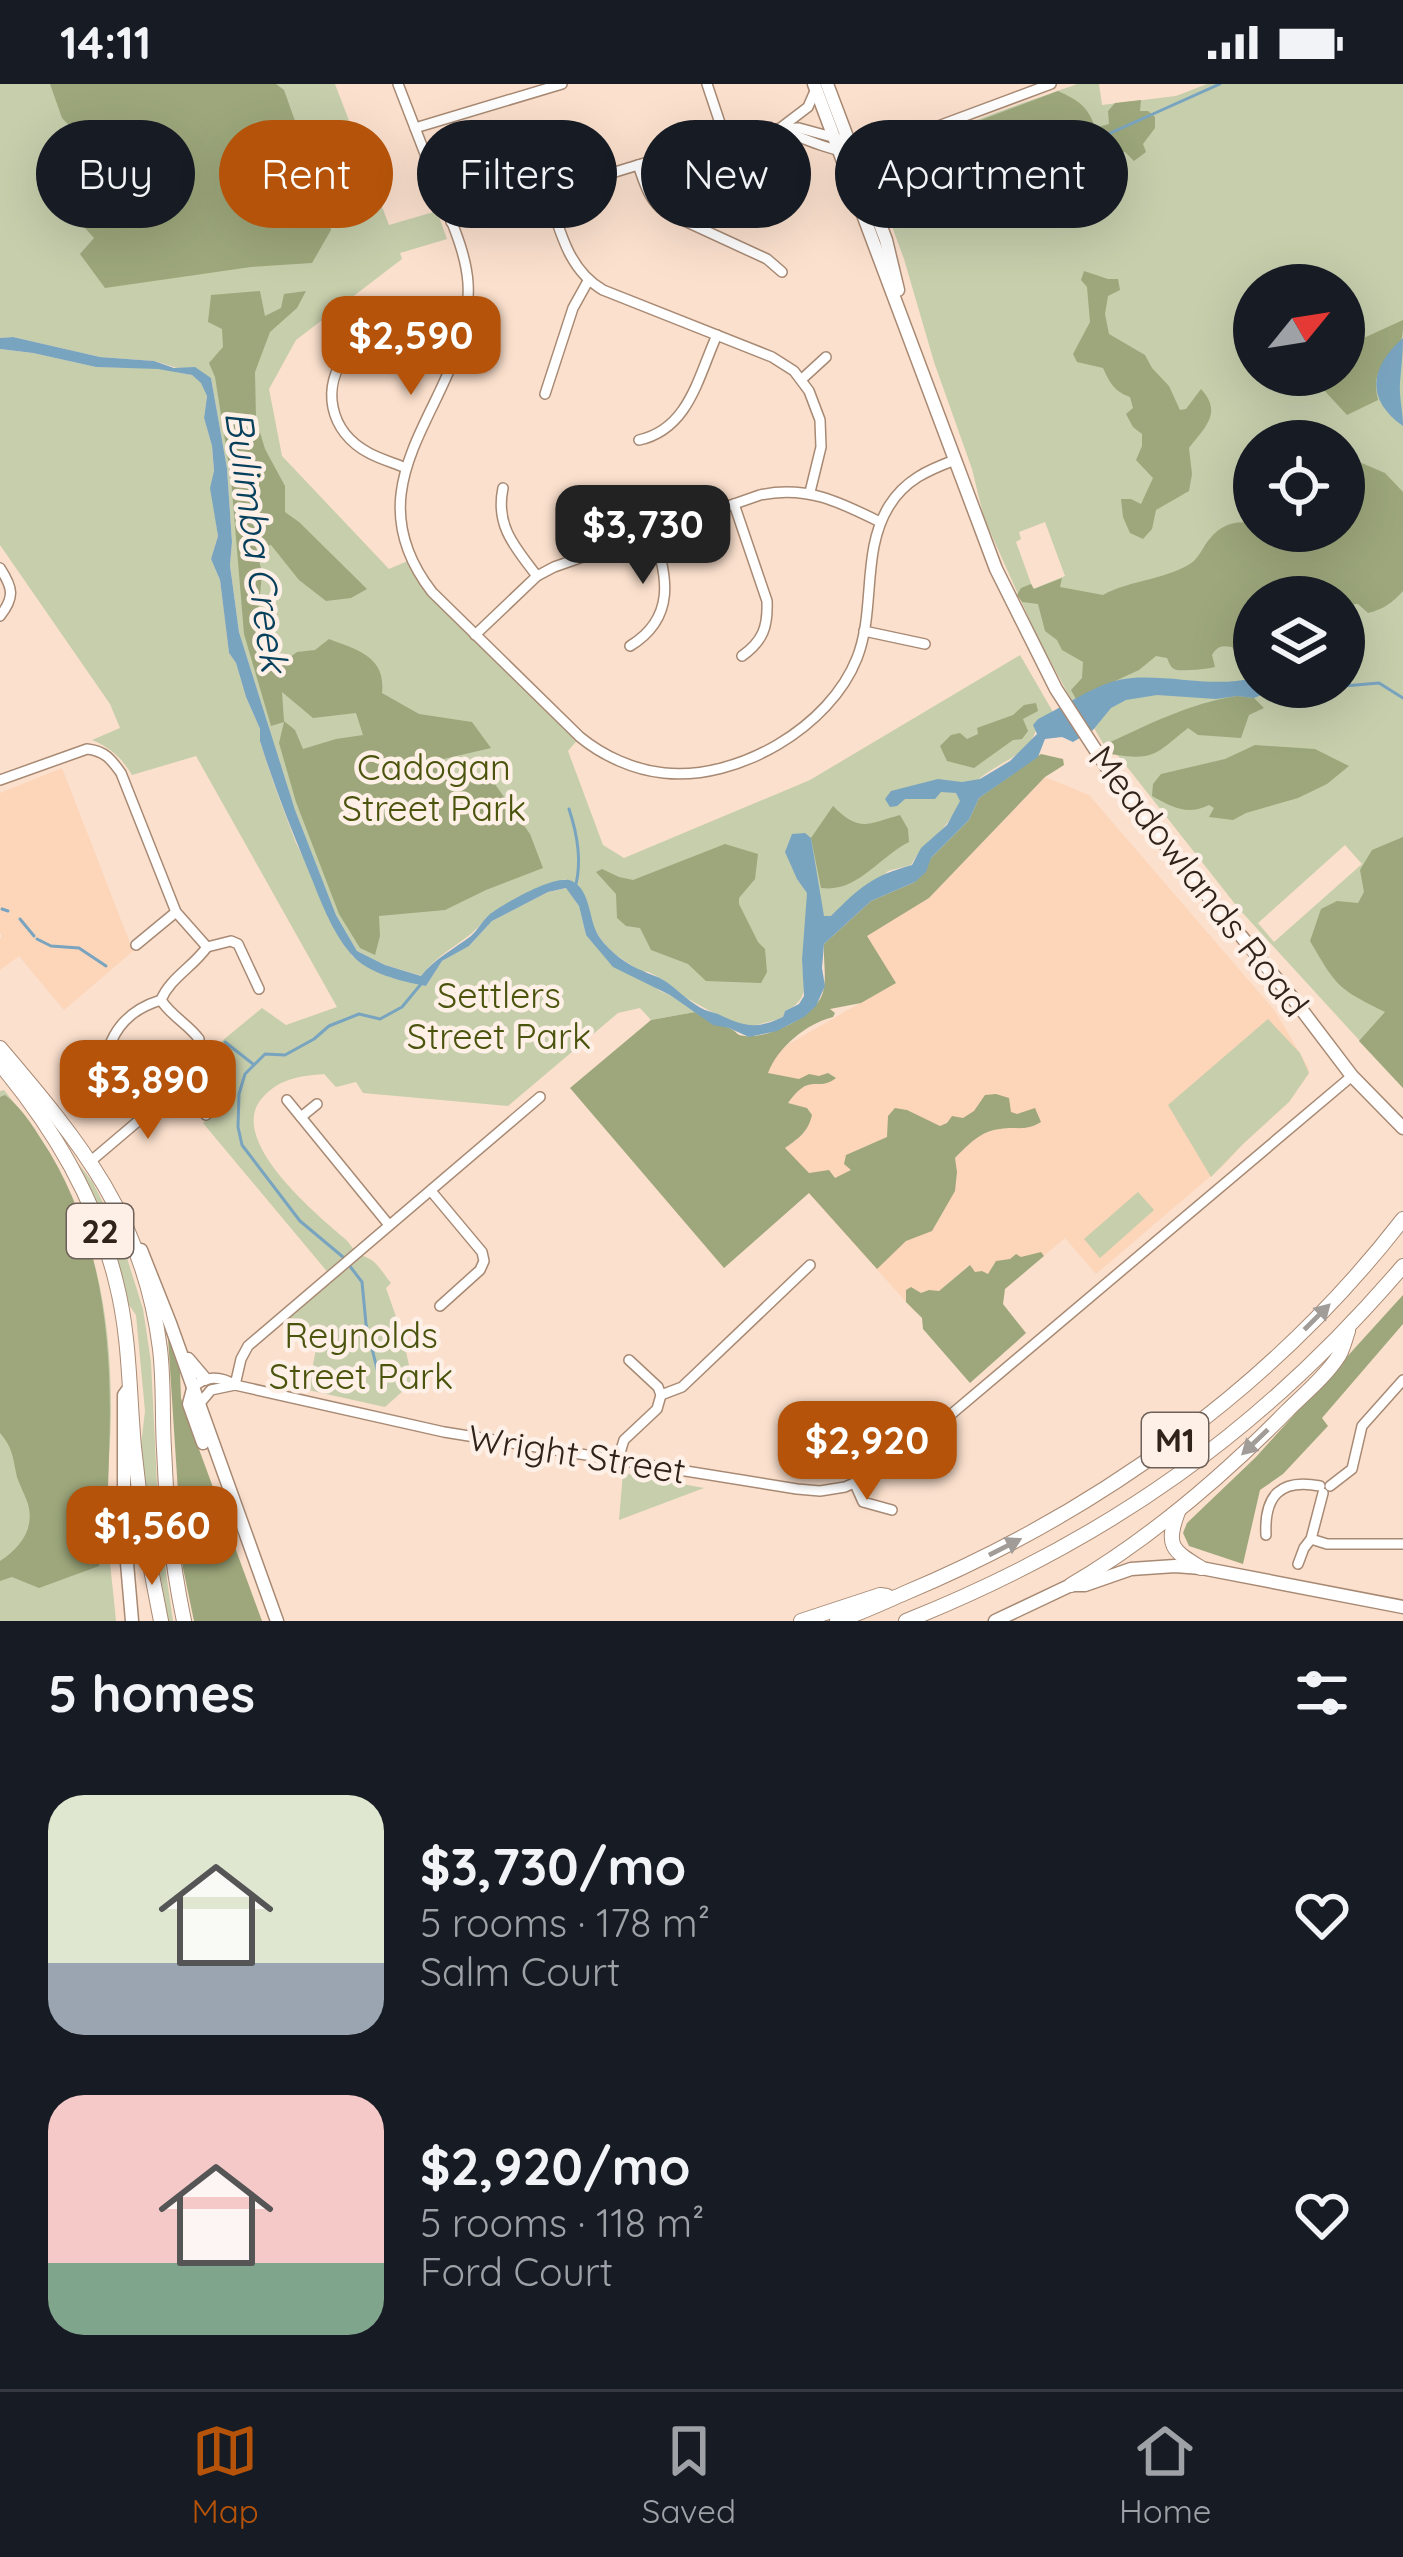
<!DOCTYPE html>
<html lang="en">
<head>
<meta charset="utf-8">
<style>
  :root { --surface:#171b24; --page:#20242c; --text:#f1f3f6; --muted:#9ea1a6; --line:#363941; --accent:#b45309 }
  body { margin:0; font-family:Quicksand,sans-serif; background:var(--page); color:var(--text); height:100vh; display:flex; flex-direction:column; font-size:45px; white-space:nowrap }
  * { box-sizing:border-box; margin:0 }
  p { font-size:39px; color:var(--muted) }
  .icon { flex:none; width:66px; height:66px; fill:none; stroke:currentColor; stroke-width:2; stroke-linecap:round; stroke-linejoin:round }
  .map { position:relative; height:1537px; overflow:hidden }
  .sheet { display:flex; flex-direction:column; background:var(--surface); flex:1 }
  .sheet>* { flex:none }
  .top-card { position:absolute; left:36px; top:36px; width:1332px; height:108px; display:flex; gap:24px }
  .needle { width:78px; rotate:60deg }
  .buttons { position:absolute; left:1233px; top:180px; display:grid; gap:24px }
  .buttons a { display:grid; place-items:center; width:132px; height:132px; border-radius:50%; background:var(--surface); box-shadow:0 12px 48px #0002; font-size:60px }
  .price { position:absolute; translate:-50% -102px; padding:0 27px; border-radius:24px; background:var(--accent); color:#fff; font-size:39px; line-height:78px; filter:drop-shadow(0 3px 6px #0008) }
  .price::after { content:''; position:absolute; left:50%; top:72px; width:36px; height:27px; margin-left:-18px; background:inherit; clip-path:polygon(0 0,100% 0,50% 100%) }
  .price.selected { background:#222; color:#fff }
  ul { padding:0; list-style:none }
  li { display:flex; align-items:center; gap:36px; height:300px; padding:0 48px }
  li span { display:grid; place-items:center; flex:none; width:336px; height:240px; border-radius:36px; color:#555 }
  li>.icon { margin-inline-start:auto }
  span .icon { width:144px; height:144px; fill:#fffc; stroke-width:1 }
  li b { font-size:51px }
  h2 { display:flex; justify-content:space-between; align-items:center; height:144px; padding:0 48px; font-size:51px }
  .chip { padding:0 42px; border-radius:54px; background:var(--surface); box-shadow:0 12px 48px #0002; font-size:42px; line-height:108px }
  .chip.selected { background:var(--accent); color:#fff }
  .status { display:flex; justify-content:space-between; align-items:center; height:84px; padding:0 60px; background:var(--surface); direction:ltr }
  .status svg { height:33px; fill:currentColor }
  .menu { display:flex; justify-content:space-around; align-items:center; height:168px; border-top:3px solid var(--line); background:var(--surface); font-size:33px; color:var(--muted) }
  .menu a { display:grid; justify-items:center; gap:6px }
  .menu .selected { color:var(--accent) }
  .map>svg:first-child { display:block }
  .built { fill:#fdd5b9 }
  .green { fill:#c6ceac; fill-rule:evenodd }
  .forest { fill:#9da77b; fill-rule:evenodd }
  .water { fill:#79a4c0 }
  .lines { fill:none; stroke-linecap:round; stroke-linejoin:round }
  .stream { stroke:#79a4c0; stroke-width:3 }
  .minor-casing { stroke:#a88a74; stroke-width:12 }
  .major-casing { stroke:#a88a74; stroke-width:15 }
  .highway-casing { stroke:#a88a74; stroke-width:16 }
  .minor { stroke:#fff; stroke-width:9 }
  .major { stroke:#fff; stroke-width:12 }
  .highway { stroke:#fff; stroke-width:14 }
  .oneway { fill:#a19c98 }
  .labels { text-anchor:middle; stroke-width:9; stroke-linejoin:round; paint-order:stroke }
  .shield { fill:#fef0e7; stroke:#6d6058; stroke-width:3 }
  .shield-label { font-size:33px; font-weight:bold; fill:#2f231a }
  .park-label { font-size:36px; fill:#4a540d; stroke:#fef0e7 }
  .street-label { font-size:36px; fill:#2f231a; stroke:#fef0e7 }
  .water-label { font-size:39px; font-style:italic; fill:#07405c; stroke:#fef0e7 }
</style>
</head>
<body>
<div class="status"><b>14:11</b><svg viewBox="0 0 49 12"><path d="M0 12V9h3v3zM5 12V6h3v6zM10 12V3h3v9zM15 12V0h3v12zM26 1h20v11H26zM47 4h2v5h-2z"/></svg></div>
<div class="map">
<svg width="1403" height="1537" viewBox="0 0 1403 1537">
  <rect width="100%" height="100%" fill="#fbe0cd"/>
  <g class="built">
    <path d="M62,684L133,867L64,926L19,872L0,886V855L2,852L0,849V709Z"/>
    <path d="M1045,693L1089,711L1275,927L1308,983L1309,989L1289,1018L1243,1060L1225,1080L1096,1190L1065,1154L996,1212L969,1181L915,1228L721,1011L787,961L895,899L866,852L929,814Z"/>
  </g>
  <g class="green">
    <path d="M0,0H335L389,141L437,127L447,155L400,169L402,175L296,256L269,305L282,372L389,485L410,476L415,487L580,653L568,667L603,761L624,774L810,696L1020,571L1053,628L1038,635C1036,672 997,676 975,699C964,712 958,725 948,738C936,755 923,760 911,781L888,787L802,876C803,901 811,915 785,927L783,934L753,942L732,939L679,910L668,899L649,888L640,887L610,867L595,847L585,813L565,795L486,834C469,858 438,867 422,892L385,881L357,867L336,831L295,727L239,548L230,480L232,458L227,384L211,294L154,277L100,273L13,253L0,254Z"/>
    <path d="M1077,0H1099L1102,21L1176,12L1207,0H1403V1004L1239,825L1109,660L1104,661L1094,644L1081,633L1039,557L984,434L972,385L934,278L904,175L876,99C908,51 1022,21 1077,0ZM1254,201H1344V291H1254ZM1254,357H1344V447H1254ZM1045,438L1065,492L1033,505L1016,458L1021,455L1019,448ZM1254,513H1344V603H1254ZM1345,761L1362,780L1274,858L1258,839Z"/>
    <path d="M0,265L33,269L96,283L158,284L192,291L201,298L207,311L204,334L212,362L214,388L211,404L218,452L211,475L220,496L229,569L236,579L246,613L260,645V657L275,703L296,759L352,872L384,891L426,902L442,877L470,861L492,837L548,808L567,804L579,822L586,851L660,907L670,911L695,928L651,936L640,924L618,929L508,1022L363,1009L356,998L336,1003L324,990C301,992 281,994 264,1012C223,1053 315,1129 344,1154C349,1158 352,1164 356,1168C361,1172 368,1173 373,1177C380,1183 385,1192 391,1199L386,1204L401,1247L413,1298L385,1323L308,1306L316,1265L286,1230L330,1191L203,1039L214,1029L201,1014L209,985L211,966L262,924L286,941L337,923L196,672L132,691C121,673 111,664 92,656L120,644L110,620L0,461Z"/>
    <path d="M1268,935L1300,969L1309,989L1289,1018L1243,1060L1211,1093L1168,1021Z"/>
    <path d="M4,1006C83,1104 111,1198 111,1324C111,1361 106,1398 107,1435C108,1469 113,1503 116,1537H0V1007Z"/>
    <path d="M79,1080L93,1099L120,1152L143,1225L151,1278L159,1441L173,1537H168L145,1397L141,1361L145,1327L136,1231L129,1221L107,1142Z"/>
    <path d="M1138,1108L1154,1126L1100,1174L1084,1155Z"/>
    <path d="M623,1389L704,1404L619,1436Z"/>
  </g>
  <g class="forest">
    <path d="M50,0H276L284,6L327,127L331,146L312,179L251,183L105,204L80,170L94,154L76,134L91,107L80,96L76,82L84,68L99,58L101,47L90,53L79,52L62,34Z"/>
    <path d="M1058,7C1078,16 1089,23 1095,44L1109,40L1108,27L1115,19L1141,16L1140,27H1148L1155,33V44L1143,60L1146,68L1134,77L1125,68L1111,69L1104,73L1103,78L1097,82L1075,86L1062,75L983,94L899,133H893L887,127L884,116L891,107C902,107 911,104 923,105C944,85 948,79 941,51Z"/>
    <path d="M1084,187L1108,195H1118L1120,206L1108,212L1105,230L1109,250L1145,271L1152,284L1169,302L1180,326L1186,325L1201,305C1223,329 1205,343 1189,364L1192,390L1189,407L1156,426L1152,445L1143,455L1130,449L1123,433L1121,415H1131L1141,420L1153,394L1136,376L1142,362V350L1133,343L1126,330L1133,324L1130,313C1114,307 1110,299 1103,284L1077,278L1073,270L1090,238L1087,203L1081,196Z"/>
    <path d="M260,207L265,232L281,224L284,210L306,207L297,224L270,248L255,288L256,335L265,365L285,402V428L299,438L367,505L351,514L326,517L299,496L271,461L256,463L262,489L259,522L260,539L270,550L276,566L278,582L297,568L315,566L329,555C357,566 386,572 382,609L419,630L472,638L491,664L435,677L450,698L492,696L530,750L543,784L486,806L445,826L379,832L380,852L375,871L360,864L339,830L296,718L279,659L284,638L271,642L244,550L231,394L215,293L209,279L223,263L222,245L208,238L211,211ZM282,608L313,634L356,629L363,651L336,655L303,665L295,646L284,637Z"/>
    <path d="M1403,236C1403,243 1403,251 1401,257C1388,283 1370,281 1378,316L1347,331L1323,305L1304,291H1344V263Z"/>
    <path d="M1357,377L1385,389L1403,408V507C1392,519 1384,525 1368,529L1358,520L1344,521V513H1254V589L1246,584L1232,563C1222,561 1217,562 1212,571L1215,583C1209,585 1183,587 1177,586C1170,584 1170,580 1167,574L1156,572L1139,586L1076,615L1071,606L1082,594L1083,578L1062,566L1057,556L1045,547L1038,520L1022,518L1017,511L1021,504L1031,500L1034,505L1062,494L1060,503L1103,511C1129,496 1171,495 1194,477C1197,474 1203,465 1205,461C1218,442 1231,436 1254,439V447H1344V387L1347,382Z"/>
    <path d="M1237,612L1254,614L1264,624L1249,631L1241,654L1198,651L1188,644C1154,671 1155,677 1110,670L1104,661C1147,641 1190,619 1237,612Z"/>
    <path d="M1036,619L1038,627L1023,635L1028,647L1022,655L1013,656L974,684L947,677L940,662L951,651L960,649L967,655L978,650L977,644L1013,631L1024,621Z"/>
    <path d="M1255,661L1315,665L1349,682L1327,700L1298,714L1246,729L1233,736L1209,733L1214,724L1209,721C1187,732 1172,723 1152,712L1153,700L1161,690L1225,675Z"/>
    <path d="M1041,670L1063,675L1064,681L1045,693L929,814L867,852L896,899L861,919L830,925L835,929L833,933C806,940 778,963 768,989L799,995L809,990L819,992L828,989L836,994C816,1009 811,987 788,1019L807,1024L812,1031C808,1048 799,1054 785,1064L809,1089L829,1086L835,1094L851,1086L844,1080L846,1071L887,1053L888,1032L895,1024L907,1026L940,1042L947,1039L952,1032L963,1034L974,1027L985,1011L996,1010L1009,1014L1011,1028L1017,1030L1035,1024L1041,1038C1025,1048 1017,1042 1000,1045C980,1047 968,1061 955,1074L957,1088L955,1107L932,1147L906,1157L877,1185L809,1109L724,1184L570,1004L651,936L695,928C708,937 715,938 729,944C739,948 734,951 745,952C768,955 817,932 823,908C827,894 823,875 824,860L871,817L915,798L931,774L969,736L979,714Z"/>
    <path d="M833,722C860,749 867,740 900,731L908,745L909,758C879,773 857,809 821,804L811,754Z"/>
    <path d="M1403,753V1004L1359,957L1385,928C1337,904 1337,903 1310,857L1321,825L1337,817L1358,819L1364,808L1360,786L1372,766Z"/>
    <path d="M725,760L758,770L755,795L739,814V820L758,858L765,865L767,888L761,899L706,897L688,880L651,866L640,844L626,842L617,834L616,810L596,788L602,785L619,793L633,796Z"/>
    <path d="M5,1011C24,1025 37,1049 50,1069C105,1162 113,1267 109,1372C108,1410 107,1446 99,1482L39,1504L12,1493L0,1497V1477C20,1464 35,1445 28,1420C25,1411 20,1402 17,1393C13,1374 13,1364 0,1349V1013Z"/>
    <path d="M1041,1168L1044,1172L1005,1205L1003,1220L1026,1249L970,1299L923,1245L922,1234L906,1218V1206L911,1203L921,1209L929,1206L939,1207L970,1181L975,1188L982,1187L988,1190L996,1177L1010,1175L1016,1170L1021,1173Z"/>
    <path d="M1403,1211V1240L1322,1334L1328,1342L1283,1390L1260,1406L1243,1480L1189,1462L1183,1449L1187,1439L1256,1373Z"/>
    <path d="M168,1254L180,1288L181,1314L185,1327L262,1537H194L183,1484Z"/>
  </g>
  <g class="water">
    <path d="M13,253L100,273L154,277L174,284L195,283L211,294L227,384L232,458L230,481L239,548L295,726L336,831L357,867L385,881L421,892C434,875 454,865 471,852C478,846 482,837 489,831C503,820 556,789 572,797C592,807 588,838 600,854C610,868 627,881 643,887C651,891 660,893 668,899C680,908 690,919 705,926C710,928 717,929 722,932C746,943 757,945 783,933L785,927L799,920L804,912L802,876L807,809L797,795L785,768L792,750L805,749L811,754L824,832H831C860,803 872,792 912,781L921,764L947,741L960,717L956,709L941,708L935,715H905L897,722L890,723L885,715L891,707L938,695L962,698L980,695L1010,677L1037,650L1033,641L1038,635C1067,621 1100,596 1132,594C1173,591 1213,604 1254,594V603H1281L1254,614L1237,612L1216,615L1157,611L1126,616L1111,624L1093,646L1073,658L1062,653L1045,655L1038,673L979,714L969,736L931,774L926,788L915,798L871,817L824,860L822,884L825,902L816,922L804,933L777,947L749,953L729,944L713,941L670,911L613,883L586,851L579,822L566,804L548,808L492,837L469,862L442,877L426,902C401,897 368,890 351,870C331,847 320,815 309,788C291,745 274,702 260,657V645L246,613L236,579L229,569L220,496L211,475L218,452L210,404L214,387L212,362L204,334L207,312L201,299L192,291L158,285L96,283L33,269L0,265V254Z"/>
    <path d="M1403,254C1403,270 1401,284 1400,299C1399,312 1403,328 1403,342C1365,315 1370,283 1403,254Z"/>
  </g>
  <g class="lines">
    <g class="stream">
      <path d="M880,98L898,119"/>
      <path d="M887,121L923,112L961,94L1007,79H1030L1057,73L1220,0"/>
      <path d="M1344,602L1379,599L1403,614"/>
      <path d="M569,725C577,749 582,775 576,800"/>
      <path d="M2,825L8,827"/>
      <path d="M20,835L34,852"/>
      <path d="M37,855L51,862L79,864L106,882"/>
      <path d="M225,958L253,980"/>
      <path d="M343,1173L300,1137L242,1061L238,1043L239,1010L245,990L265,970L285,971L314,955L329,942L359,930L380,935L402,923L421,900"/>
      <path d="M349,1181L362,1198L366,1240L379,1293"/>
    </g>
    <defs>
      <g id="minor">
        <path d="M398,0C412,37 427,74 441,111C452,139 466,169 468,199C475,313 341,390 432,508L580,653C603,672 634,686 664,689C738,697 830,643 857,574C876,526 861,467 889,422C905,396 928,386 955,376"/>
        <path d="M707,0L725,54"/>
        <path d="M415,44L562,0"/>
        <path d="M779,45L808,23L815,7"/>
        <path d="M784,47C822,62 880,89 914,51"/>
        <path d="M638,81C645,100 648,115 665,128L767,175L782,188"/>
        <path d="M869,104L872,92L893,69"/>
        <path d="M547,108C560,145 567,185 603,206L772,273L794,287L809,307L820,336L821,363L810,408"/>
        <path d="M451,138L753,46L799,44L865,62L905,50L914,51L1051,0"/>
        <path d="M348,269C320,302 329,348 369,369C380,375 394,379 406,384"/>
        <path d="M802,295L826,273"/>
        <path d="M545,310L573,224L588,197"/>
        <path d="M639,356C689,345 698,293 717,251"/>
        <path d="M503,404C495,442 515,463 537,492"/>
        <path d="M734,420L767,517C768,543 763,557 742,572"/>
        <path d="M0,484C13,504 15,513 0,532"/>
        <path d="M864,547L925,560"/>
        <path d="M475,551L537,492L554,483L760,411C806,401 840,418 880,438"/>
        <path d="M630,562C676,534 668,492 653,448"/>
        <path d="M0,696L87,665C105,667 111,675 121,689L176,828L207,863C193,883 170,894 161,916C171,932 188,940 199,955"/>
        <path d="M136,861L176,828"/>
        <path d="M207,863L231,857L238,860L259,905"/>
        <path d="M111,958C121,935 138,923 161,916"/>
        <path d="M287,1016L389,1141"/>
        <path d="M301,1033L317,1020"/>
        <path d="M91,1077L170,1010L187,1009L206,1031"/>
        <path d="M431,1107L482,1168L484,1177L480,1186L440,1222"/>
        <path d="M235,1301L241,1275L248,1262L540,1013"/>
        <path d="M193,1304C205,1291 221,1292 235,1301L444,1348L797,1405L820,1407L845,1403L883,1386L903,1371L1352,992"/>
        <path d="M661,1311L682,1303L810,1181"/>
        <path d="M200,1319L211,1306L235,1301"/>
        <path d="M618,1375L624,1356L657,1325L661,1311L658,1303L629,1276"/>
        <path d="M855,1400L863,1418L892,1426"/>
        <path d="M1330,1402L1352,1385L1362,1342L1403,1296"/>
        <path d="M1266,1451C1264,1412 1280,1394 1320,1402"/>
        <path d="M1311,1455L1327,1460H1403"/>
        <path d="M1298,1480L1304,1464L1311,1455L1323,1409"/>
      </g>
      <g id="major">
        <path d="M814,0L996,485L1056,605L1128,716L1295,917L1352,992L1403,1044"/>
        <path d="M827,0L886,156L898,206"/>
        <path d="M141,1166L170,1239L277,1537"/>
        <path d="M188,1275L205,1295"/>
        <path d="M130,1303L124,1311V1444L132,1537"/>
        <path d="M193,1305L189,1320L203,1359"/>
        <path d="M995,1537L1071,1501H1085L1131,1485L1175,1482L1201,1484L1403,1523"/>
      </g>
      <g id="highway">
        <path d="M0,964C81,1059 144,1135 160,1265C164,1298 162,1331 164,1365C166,1423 172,1480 184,1537"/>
        <path d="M0,980C54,1045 96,1115 116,1198C130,1252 129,1308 134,1363C140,1422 149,1480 161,1537"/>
        <path d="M1178,1428C1165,1462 1172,1466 1201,1484"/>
        <path d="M1071,1501C1151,1454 1222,1393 1287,1327C1304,1310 1325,1293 1338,1273C1343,1266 1345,1255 1348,1247"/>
        <path d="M801,1537L880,1511L887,1512"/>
        <path d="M837,1537C861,1529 882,1519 905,1509C1098,1428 1274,1302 1403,1135"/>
        <path d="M906,1537C1108,1456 1262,1347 1403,1182"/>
      </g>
    </defs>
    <use href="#minor" class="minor-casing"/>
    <use href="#major" class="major-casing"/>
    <use href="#highway" class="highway-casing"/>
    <use href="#minor" class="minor"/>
    <use href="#major" class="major"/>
    <use href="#highway" class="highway"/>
  </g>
  <defs><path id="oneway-solid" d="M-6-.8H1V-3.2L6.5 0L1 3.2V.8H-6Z" transform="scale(3)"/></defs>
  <g class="oneway">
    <use href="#oneway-solid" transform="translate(1317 1233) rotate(-45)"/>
    <use href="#oneway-solid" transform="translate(1255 1358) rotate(136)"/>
    <use href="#oneway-solid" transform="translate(1005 1463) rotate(-27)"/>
  </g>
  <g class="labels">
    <g class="shield">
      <rect x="67" y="1120" width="66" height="54" rx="9"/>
      <rect x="1142" y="1329" width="66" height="54" rx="9"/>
    </g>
    <g class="shield-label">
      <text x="100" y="1159">22</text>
      <text x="1175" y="1368">M1</text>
    </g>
    <g class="park-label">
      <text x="434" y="696">Cadogan<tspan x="434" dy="41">Street Park</tspan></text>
      <text x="499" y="924">Settlers<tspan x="499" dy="41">Street Park</tspan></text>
      <text x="361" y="1264">Reynolds<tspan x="361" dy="41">Street Park</tspan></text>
    </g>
    <g class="street-label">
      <text transform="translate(1199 797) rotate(52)" y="13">Meadowlands Road</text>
      <text transform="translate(577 1370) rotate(9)" y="13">Wright Street</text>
    </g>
    <g class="water-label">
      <text transform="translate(257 457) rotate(82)" y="14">Bulimba Creek</text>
    </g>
  </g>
</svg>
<div class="buttons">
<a><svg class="needle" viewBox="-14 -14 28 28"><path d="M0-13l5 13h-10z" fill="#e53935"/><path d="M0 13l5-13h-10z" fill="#9ea1a6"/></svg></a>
<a><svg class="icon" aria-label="locate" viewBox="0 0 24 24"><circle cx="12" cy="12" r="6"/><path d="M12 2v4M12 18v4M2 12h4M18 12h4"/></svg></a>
<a><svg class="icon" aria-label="layers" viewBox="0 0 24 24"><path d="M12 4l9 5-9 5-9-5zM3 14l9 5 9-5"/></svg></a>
</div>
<b class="price" style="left:411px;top:314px">$2,590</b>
<b class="price selected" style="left:643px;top:503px">$3,730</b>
<b class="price" style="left:148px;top:1058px">$3,890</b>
<b class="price" style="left:867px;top:1419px">$2,920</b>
<b class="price" style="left:152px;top:1504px">$1,560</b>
<div class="top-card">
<a class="chip">Buy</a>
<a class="chip selected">Rent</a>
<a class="chip">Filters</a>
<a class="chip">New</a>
<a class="chip">Apartment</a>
</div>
</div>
<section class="sheet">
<h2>5 homes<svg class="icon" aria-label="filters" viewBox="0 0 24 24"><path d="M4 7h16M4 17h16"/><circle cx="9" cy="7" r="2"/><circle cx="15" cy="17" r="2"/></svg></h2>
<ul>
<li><span style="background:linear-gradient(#dfe7d0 70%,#9aa5b1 0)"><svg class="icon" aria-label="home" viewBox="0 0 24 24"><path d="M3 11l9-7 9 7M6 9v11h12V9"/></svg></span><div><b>$3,730/mo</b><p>5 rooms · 178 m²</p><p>Salm Court</p></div><svg class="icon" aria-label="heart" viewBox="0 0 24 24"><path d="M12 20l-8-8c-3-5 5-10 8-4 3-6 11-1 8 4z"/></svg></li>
<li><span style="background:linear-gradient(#f6c9c9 70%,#7fa58c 0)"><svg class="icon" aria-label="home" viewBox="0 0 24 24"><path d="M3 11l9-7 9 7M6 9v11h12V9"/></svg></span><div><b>$2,920/mo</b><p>5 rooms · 118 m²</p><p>Ford Court</p></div><svg class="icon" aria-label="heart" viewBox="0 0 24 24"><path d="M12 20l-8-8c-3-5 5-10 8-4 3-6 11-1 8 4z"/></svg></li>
</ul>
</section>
<nav class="menu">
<a class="selected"><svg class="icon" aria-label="map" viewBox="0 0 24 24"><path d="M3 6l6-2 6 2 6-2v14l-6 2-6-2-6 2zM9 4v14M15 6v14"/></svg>Map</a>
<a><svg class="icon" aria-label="saved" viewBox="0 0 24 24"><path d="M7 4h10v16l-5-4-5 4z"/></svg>Saved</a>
<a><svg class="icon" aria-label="home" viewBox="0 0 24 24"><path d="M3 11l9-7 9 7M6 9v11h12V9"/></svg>Home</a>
</nav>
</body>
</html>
